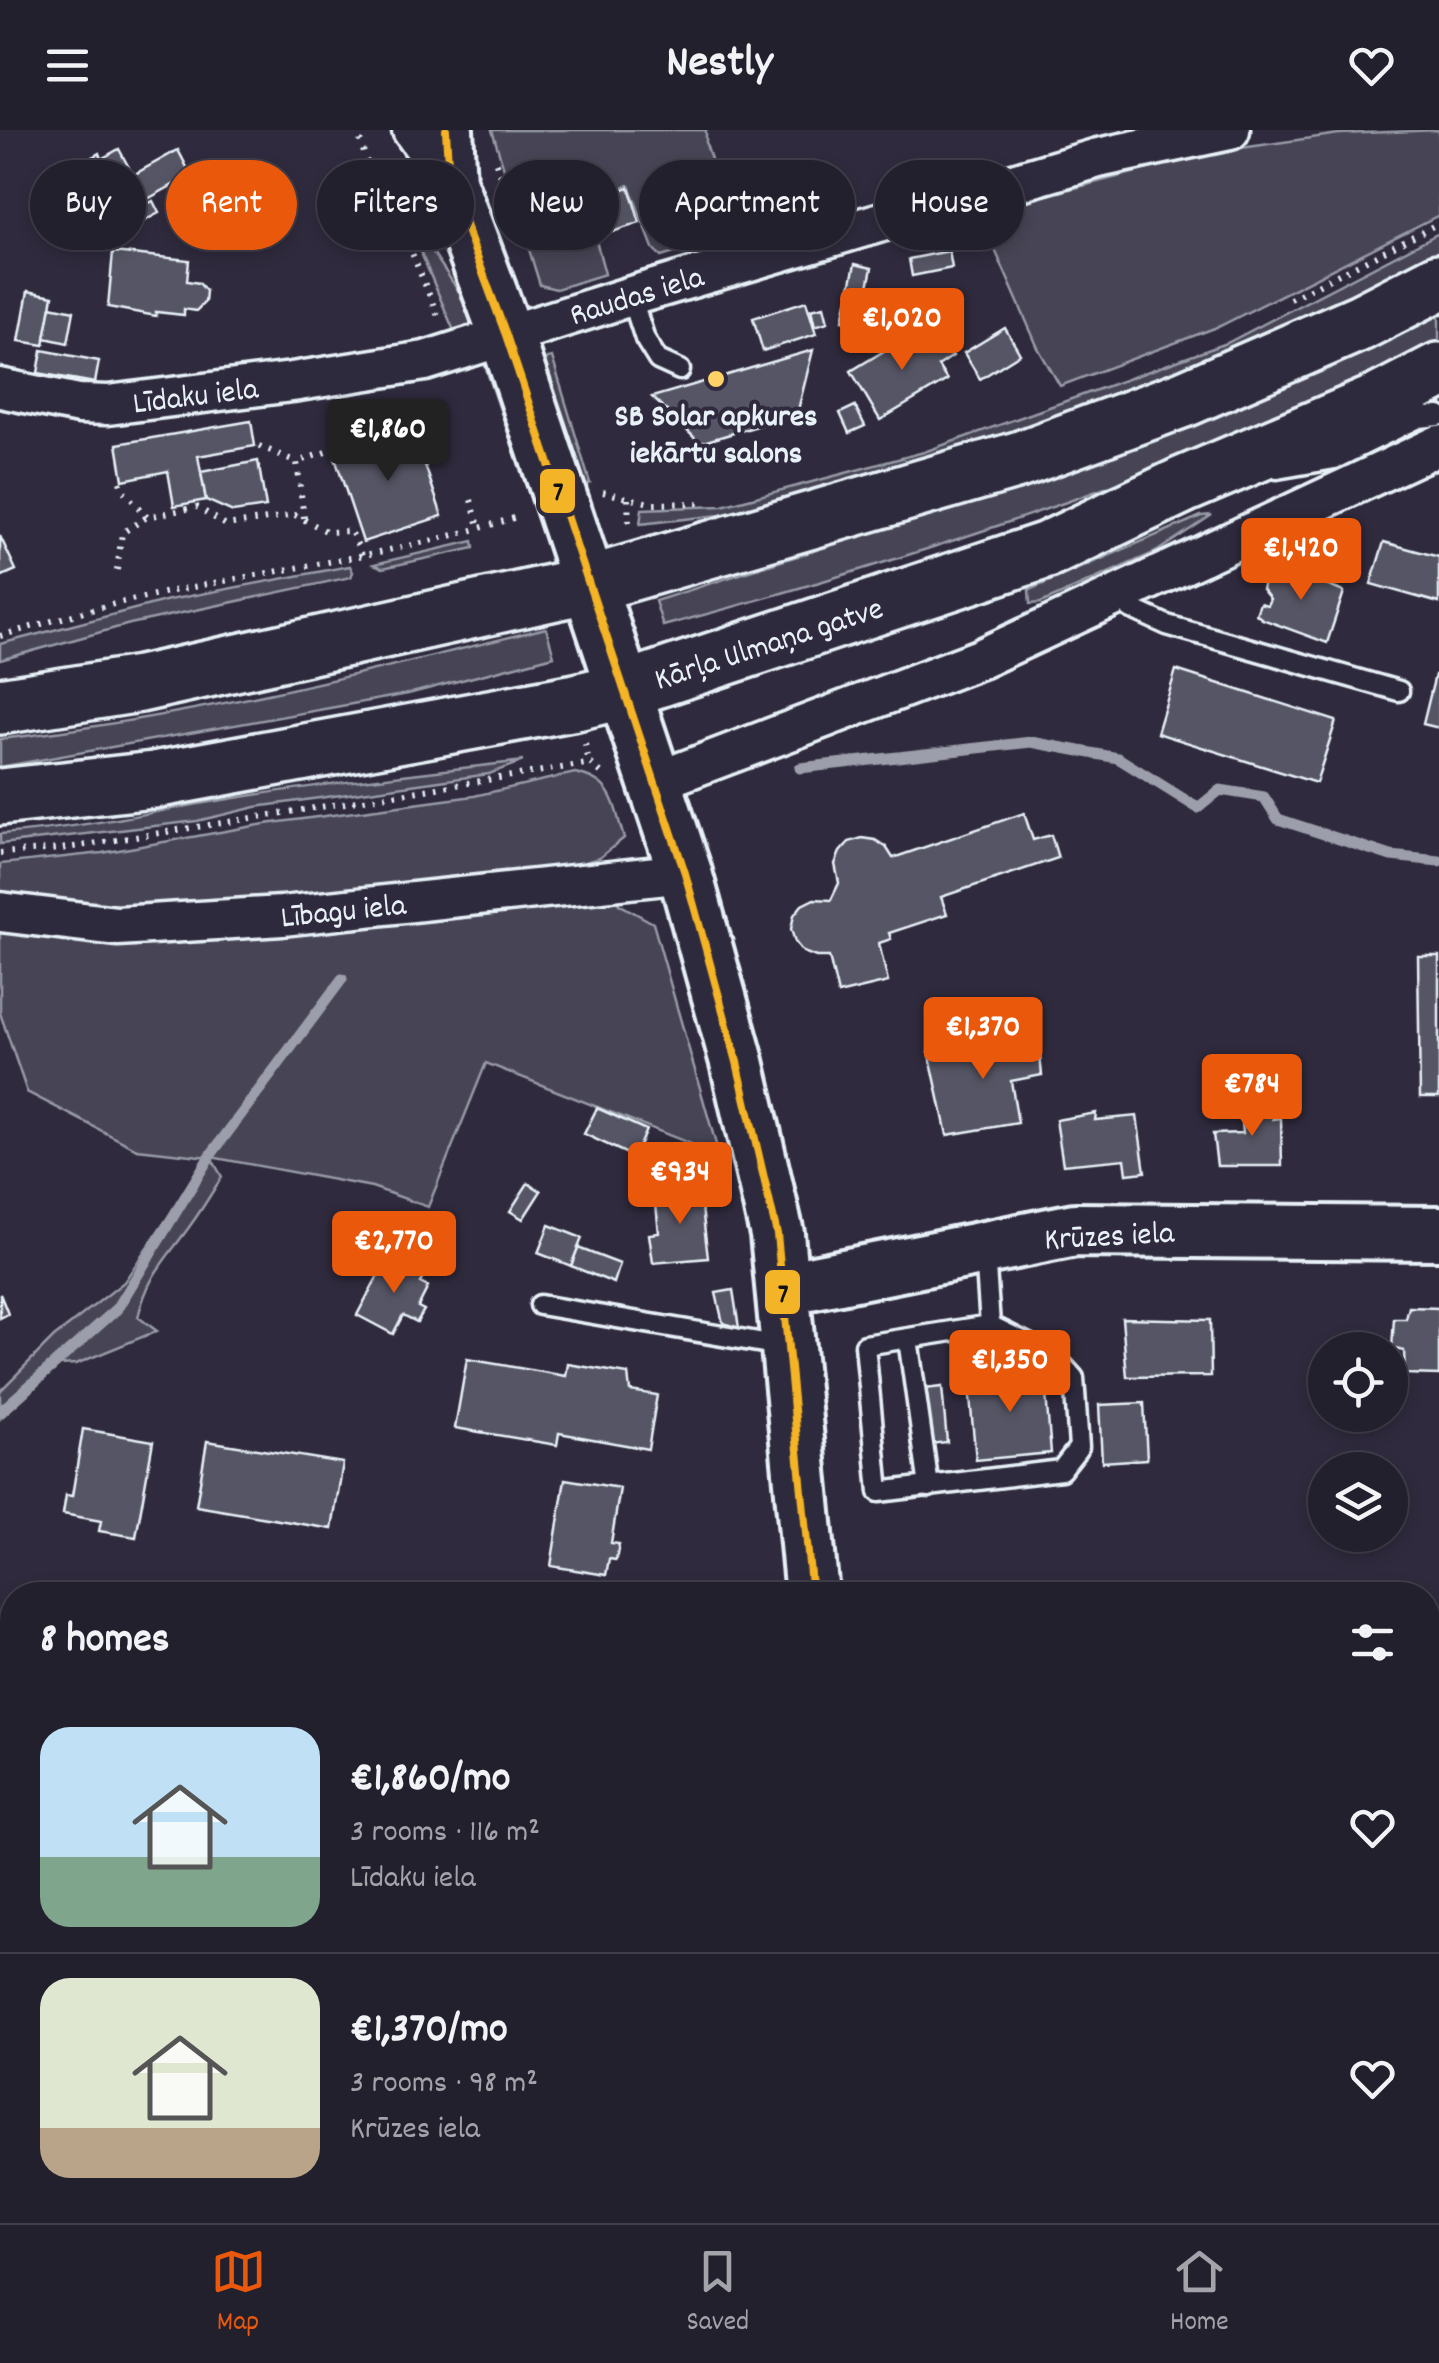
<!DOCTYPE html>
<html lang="en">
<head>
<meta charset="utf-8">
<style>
  :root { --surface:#23202e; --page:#2f2d3a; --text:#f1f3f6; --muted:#a3a3aa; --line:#403e4a; --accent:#ea580c }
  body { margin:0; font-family:Dekko,sans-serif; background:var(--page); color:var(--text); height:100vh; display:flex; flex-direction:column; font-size:38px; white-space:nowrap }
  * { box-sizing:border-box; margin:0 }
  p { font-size:32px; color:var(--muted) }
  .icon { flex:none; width:55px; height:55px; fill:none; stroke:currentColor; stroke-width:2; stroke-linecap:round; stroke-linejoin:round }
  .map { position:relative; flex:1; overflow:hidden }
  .panel { position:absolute; left:0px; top:1452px; width:1440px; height:642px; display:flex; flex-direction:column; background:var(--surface); border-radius:40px 40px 0 0; box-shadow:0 5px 15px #0003,0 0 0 2px var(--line) }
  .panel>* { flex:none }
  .banner { position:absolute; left:30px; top:30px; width:1380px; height:90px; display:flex; gap:20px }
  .fabs { position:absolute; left:1308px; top:1202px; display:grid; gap:20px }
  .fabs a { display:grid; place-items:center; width:100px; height:100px; border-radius:50%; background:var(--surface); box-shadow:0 5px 15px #0003,0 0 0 2px var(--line); font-size:50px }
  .price { position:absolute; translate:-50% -85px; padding:0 22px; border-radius:10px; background:var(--accent); color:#fff; font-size:32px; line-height:65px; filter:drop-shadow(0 2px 5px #0008) }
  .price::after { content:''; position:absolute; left:50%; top:60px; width:30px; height:22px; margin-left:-15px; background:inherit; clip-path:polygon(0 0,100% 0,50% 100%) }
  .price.on { background:#222; color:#fff }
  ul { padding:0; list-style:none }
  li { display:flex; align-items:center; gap:30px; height:250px; padding:0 40px }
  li+li { border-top:2px solid var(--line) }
  li span { display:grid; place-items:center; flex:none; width:280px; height:200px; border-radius:30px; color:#555 }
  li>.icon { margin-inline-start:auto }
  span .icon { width:120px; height:120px; fill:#fffc; stroke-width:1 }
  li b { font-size:42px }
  h2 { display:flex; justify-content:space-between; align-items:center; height:120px; padding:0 40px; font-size:42px }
  .tag { padding:0 35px; border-radius:45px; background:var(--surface); box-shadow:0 5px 15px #0003,0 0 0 2px var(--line); font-size:35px; line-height:90px }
  .tag.on { background:var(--accent); color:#fff }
  header { display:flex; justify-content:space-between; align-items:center; height:130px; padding:0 40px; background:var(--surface); font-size:45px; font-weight:700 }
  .menu { display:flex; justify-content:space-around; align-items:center; height:140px; border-top:2px solid var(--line); background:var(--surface); font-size:28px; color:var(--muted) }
  .menu a { display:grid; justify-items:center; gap:5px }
  .menu .on { color:var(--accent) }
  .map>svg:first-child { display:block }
  .green { fill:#464455; stroke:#979aa6; stroke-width:2.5 }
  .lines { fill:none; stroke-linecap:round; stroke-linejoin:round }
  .stream { stroke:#9c9fab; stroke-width:11 }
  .building { fill:#575565; stroke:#e8f1f8; stroke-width:2.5 }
  .lane-casing { stroke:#e8f1f8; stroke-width:25 }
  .street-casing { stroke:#e8f1f8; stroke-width:45 }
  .secondary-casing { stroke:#e8f1f8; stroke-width:60 }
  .highway-casing { stroke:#e8f1f8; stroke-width:62 }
  .path { stroke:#e8f1f8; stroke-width:6; stroke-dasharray:2.5 8; stroke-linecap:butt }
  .lane { stroke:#2f2a3d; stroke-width:18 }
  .street { stroke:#2f2a3d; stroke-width:38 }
  .secondary { stroke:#2f2a3d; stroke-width:52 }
  .highway { stroke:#2f2a3d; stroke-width:55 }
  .rail { stroke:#e8f1f8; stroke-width:8; stroke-dasharray:15 8; stroke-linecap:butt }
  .bus-1-casing { stroke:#2f2a3d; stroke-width:15 }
  .bus-1 { stroke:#f4b427; stroke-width:8 }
  .poi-dot { fill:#ffd166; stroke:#2f2a3d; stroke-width:4 }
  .labels { text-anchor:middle; stroke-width:8; stroke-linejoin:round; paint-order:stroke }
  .street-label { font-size:32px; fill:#e8f1f8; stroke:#2f2a3d }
  .poi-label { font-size:32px; font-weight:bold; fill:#e8f1f8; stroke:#2f2a3d }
  .line-badge { stroke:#2f2a3d; stroke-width:4 }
  .pale-badge-label { font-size:28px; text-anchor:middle; font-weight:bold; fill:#111 }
</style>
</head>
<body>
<header><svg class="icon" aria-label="menu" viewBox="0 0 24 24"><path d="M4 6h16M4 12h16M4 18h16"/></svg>Nestly<svg class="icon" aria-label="heart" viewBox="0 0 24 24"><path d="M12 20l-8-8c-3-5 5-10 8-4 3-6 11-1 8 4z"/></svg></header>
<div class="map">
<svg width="1439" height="2093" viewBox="0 0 1439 2093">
  <rect width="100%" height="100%" fill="#2f2a3d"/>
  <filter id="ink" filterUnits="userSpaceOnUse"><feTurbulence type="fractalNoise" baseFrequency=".01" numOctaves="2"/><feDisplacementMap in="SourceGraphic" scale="20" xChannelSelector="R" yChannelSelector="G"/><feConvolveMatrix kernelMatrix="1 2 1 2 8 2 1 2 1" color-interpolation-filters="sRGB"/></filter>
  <g filter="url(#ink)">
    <g class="green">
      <path d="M492,0H706V14L736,105L661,127L653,118L629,55L585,69L605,144L556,159L540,155Z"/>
      <path d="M1439,0V85L1220,196L1060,256L1038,218L979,83L1213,22L1339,4Z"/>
      <path d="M1439,103V124L1337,176L1129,266L951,324L844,355L720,385L640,394L642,379L722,376L924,322L1227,213Z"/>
      <path d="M428,115L465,171L472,197L457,208L421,123Z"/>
      <path d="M1439,179V214C1368,247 1298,283 1225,312C1042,386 854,445 663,496L655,471L1101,330L1266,260Z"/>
      <path d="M552,227L590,353L583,356L543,241L547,228Z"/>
      <path d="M485,236L494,243L538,368L531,370Z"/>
      <path d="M1212,385L1156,422L1041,473L1030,474L1029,460L1201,386Z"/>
      <path d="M473,411L474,418L383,438L374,434Z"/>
      <path d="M350,436L353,442L351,447L130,494L0,530V514L169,470Z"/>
      <path d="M546,498L554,526L408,564L0,637V609C185,588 366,543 546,498Z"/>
      <path d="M523,631L489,644L256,677L197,691L0,714V704C69,699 136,686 204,673C310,655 417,643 523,631Z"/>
      <path d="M575,643C615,651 613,674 624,708L599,728L545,744L151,781L0,765V734L102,723L265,694L474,666Z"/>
      <path d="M614,764L619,774L653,793L719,1025L486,933L428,1077L372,1057L211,1027L222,1047C212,1062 203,1078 192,1093C167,1129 149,1142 138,1187L157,1201L76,1234L60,1235L0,1289V1261L54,1207L124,1152L209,1027L137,1019L27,962L0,883V795L202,812Z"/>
      <path d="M890,2083H973L977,2093H912Z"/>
      <path d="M607,2088L606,2093H414Z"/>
    </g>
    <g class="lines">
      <g class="stream">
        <path d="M800,638L1031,612L1118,628L1198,678L1220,660L1264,667L1278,689L1391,726L1439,731"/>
        <path d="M0,1282L117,1179L210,1026L342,849"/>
      </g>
    </g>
    <g class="building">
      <path d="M119,19L133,45L178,20L191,45L124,82L116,67L89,83L66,42L99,23L101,29Z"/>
      <path d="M629,57L640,93L600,106L589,71Z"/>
      <path d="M214,60L219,69L206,75L203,65Z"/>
      <path d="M153,71L159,83L140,93L134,81Z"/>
      <path d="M67,84L80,107L64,116L51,94Z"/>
      <path d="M949,121L952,138L912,146L909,129Z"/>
      <path d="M113,122L189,130L187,151L199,153L206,161L205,172L196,181L184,179V185L156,182V186L108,177Z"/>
      <path d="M855,134L872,138L860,194L843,190Z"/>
      <path d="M28,161L53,166L44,215L19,211Z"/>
      <path d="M806,171L816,204L763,221L753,188Z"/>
      <path d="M51,176L74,181L68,213L45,208Z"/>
      <path d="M824,176L828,192L815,196L811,179Z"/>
      <path d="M1005,198L1020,224L980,249L964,223Z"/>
      <path d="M917,201L926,215L940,205L953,226L938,236L947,250L880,290L851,241Z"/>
      <path d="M42,220L99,231L95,253L38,243Z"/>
      <path d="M813,220L797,284L700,313L652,267Z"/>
      <path d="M855,276L865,296L849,303L840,283Z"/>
      <path d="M251,291L255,316L198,326L206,370L174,376L168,341L123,350L117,314Z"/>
      <path d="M412,296L442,386L363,412L333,322Z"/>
      <path d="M258,331L266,377L233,382L206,370L201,342Z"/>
      <path d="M0,406L16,440L0,447Z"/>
      <path d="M1384,412L1439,427V473L1371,454Z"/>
      <path d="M1280,438L1311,450L1313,443L1329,449L1326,455L1344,462L1327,513L1262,489L1256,484L1260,473L1267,475L1270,469L1262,459L1267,442Z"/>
      <path d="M1176,540L1336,591L1316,653L1157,603Z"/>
      <path d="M1435,545L1439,546V598L1423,594Z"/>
      <path d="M1024,683L1033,710L1051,705L1058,728L941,767L947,784L889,803L891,809L879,813L888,852L838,864L829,827H816L803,822L795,812L791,799L794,785L802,775L814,769L831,770L839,753L835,734L840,722L849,712L862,708L875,710L886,717L893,728Z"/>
      <path d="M1418,826H1439V967H1420Z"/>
      <path d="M1038,906L1042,945L1011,951L1018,993L947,1005L929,922Z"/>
      <path d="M1240,971L1273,972V989L1281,988L1282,1036H1217L1213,1004L1243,1003Z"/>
      <path d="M597,978L646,1000L634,1027L584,1004Z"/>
      <path d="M1096,983L1095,990L1137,986L1145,1042L1127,1044L1125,1029L1063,1035L1056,990Z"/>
      <path d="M699,1052L708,1128L653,1133L649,1104L659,1103L655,1065L688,1062L687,1053Z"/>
      <path d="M528,1053L541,1061L523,1089L510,1081Z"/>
      <path d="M549,1095L582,1108L571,1136L538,1123Z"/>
      <path d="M578,1118L620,1134L614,1153L571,1136Z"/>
      <path d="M389,1125L425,1144L420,1153L428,1157L418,1177L424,1180L417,1192L403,1185L393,1204L357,1185Z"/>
      <path d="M733,1160L739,1198L723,1193L716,1163Z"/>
      <path d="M0,1164L8,1184L0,1188Z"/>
      <path d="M1409,1177L1439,1178V1245L1405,1244L1404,1221L1392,1218L1394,1189H1406Z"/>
      <path d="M1122,1188L1210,1190L1211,1246L1127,1247Z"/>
      <path d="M467,1229L566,1246L568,1234L628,1244L630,1261L657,1265L648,1319L559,1303L557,1315L455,1298Z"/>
      <path d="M1044,1240L1051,1323L976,1330L968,1247Z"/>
      <path d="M942,1257L947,1312L912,1316L906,1261Z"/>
      <path d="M1144,1273L1147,1329L1102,1332L1099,1275Z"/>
      <path d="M83,1299L153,1311L136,1407L99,1401L101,1391L63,1384L66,1365L72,1366Z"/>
      <path d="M207,1311L343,1333L332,1399L196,1376Z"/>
      <path d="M565,1349L620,1358L611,1413L619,1414L616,1430L609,1429L606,1445L551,1436Z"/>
      <path d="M1038,2082H1113L1108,2093H1033Z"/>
    </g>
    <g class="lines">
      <defs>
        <g id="lane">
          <path d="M631,166L645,209L658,230L680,240"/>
          <path d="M1277,339L1335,329L1419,288L1439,286"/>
          <path d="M1123,463L1130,478L1167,495L1399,561"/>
          <path d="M985,1123L990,1195L1055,1227L1074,1248L1079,1317L1061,1340L879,1362L865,1215L990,1195"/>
          <path d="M540,1175L781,1216"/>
          <path d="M908,1209L929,1357"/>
          <path d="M988,2082L993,2093"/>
          <path d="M1406,2082L1428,2093"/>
          <path d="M1135,2093L1139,2082"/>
          <path d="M1273,2093L1279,2082"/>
          <path d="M1355,2093L1360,2082"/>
        </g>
        <g id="street">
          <path d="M412,0L449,52"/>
          <path d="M0,258L79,274L108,275L292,252L425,231L631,166L1098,28L1230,0"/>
          <path d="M655,652L980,529L1439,315"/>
          <path d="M0,782L117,796L282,786L685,743"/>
          <path d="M1428,1941L1439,1945"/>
        </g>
        <g id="secondary">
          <path d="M446,0L449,52L506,205L685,743L737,932L777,1104L812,1465"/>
          <path d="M784,1158L1075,1100L1439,1103"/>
          <path d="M707,2093L711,2082"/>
        </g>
        <g id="highway">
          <path d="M0,576L140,554L591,454L1018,330L1186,268L1361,192L1439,152"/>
          <path d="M0,667L154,650L576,572L625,560L1047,420L1183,355L1381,271L1439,241"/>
        </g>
      </defs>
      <use href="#lane" class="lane-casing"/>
      <use href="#street" class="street-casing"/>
      <use href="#secondary" class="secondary-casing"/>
      <use href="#highway" class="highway-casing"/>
      <g class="path">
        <path d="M357,0L366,30L409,116L440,191"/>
        <path d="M496,33L509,73"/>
        <path d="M1290,169L1439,93"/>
        <path d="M259,316L297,332"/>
        <path d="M120,352L122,359L147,387L197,377L226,395L295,385L328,402L351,401L362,425"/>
        <path d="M603,362L654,374L699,373"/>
        <path d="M628,369L629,396"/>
        <path d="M471,370L480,399"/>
        <path d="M304,388L297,332L442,282"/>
        <path d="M117,440L122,403L147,387"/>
        <path d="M0,506C46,493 93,478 140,468C266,440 396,426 520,386"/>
        <path d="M585,614L589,632L603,644"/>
        <path d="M0,723L61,719L592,633"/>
        <path d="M0,1584H12"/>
        <path d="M1428,1814L1439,1817"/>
        <path d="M872,2085L891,2093"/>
        <path d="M760,2093L764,2082"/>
        <path d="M1217,2093L1219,2082"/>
      </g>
      <use href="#lane" class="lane"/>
      <use href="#street" class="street"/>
      <use href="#secondary" class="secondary"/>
      <use href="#highway" class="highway"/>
      <g class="rail">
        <path d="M1428,1560L1439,1557"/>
        <path d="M1428,1796L1439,1800"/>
      </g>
      <defs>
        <path id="bus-1" d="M446,0L449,52L506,205L685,743L737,932L777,1104L812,1465"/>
      </defs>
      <use href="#bus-1" class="bus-1-casing"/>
      <use href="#bus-1" class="bus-1"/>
    </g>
  </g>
  <circle class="poi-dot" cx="716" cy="249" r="10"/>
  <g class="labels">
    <g class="street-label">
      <text transform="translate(636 164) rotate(-17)" y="11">Raudas iela</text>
      <text transform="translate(195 264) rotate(-7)" y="11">Līdaku iela</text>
      <text transform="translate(768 512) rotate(-18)" y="11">Kārļa Ulmaņa gatve</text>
      <text transform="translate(343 779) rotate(-6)" y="11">Lībagu iela</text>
      <text transform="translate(1109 1104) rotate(-3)" y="11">Krūzes iela</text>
    </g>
    <g class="poi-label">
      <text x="716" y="295">SB Solar apkures<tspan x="716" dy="37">iekārtu salons</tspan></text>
    </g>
  </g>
  <g class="line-badge">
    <rect x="538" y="337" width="39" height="48" rx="10" fill="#f4b427"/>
    <rect x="763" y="1138" width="39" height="48" rx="10" fill="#f4b427"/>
  </g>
  <g class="pale-badge-label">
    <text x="558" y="370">7</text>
    <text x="783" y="1172">7</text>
  </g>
</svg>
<div class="fabs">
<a><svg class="icon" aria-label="locate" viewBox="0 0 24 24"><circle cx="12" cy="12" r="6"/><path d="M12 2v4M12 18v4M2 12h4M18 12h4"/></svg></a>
<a><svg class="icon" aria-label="layers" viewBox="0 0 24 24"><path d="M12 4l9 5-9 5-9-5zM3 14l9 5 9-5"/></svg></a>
</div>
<b class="price" style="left:902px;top:243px">€1,020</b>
<b class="price on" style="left:388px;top:354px">€1,860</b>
<b class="price" style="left:1301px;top:473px">€1,420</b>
<b class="price" style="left:983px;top:952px">€1,370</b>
<b class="price" style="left:1252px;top:1009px">€784</b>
<b class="price" style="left:680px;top:1097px">€934</b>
<b class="price" style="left:394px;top:1166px">€2,770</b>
<b class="price" style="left:1010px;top:1285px">€1,350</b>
<div class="banner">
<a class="tag">Buy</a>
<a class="tag on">Rent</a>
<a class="tag">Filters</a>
<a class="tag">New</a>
<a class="tag">Apartment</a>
<a class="tag">House</a>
</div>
<section class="panel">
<h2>8 homes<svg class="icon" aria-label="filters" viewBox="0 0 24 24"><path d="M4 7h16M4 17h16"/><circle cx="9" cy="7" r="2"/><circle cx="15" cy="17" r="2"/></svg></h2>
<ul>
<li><span style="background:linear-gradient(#bfe0f5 65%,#7fa58c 0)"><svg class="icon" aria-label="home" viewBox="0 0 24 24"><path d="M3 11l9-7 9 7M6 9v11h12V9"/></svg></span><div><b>€1,860/mo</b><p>3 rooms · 116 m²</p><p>Līdaku iela</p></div><svg class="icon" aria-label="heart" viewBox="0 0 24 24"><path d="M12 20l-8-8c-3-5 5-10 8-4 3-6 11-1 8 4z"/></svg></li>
<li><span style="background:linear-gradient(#dfe7d0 75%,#b9a48a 0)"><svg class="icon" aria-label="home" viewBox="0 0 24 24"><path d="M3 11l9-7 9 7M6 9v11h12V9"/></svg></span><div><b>€1,370/mo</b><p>3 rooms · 98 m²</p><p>Krūzes iela</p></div><svg class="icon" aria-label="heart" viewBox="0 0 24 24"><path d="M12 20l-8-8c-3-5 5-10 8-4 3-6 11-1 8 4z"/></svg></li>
</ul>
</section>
</div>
<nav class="menu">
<a class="on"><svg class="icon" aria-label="map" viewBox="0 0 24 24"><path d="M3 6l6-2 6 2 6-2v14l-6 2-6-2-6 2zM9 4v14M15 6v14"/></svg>Map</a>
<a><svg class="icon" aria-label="saved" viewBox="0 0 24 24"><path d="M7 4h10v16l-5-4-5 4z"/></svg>Saved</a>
<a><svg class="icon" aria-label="home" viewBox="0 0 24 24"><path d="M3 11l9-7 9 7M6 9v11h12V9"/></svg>Home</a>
</nav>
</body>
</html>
